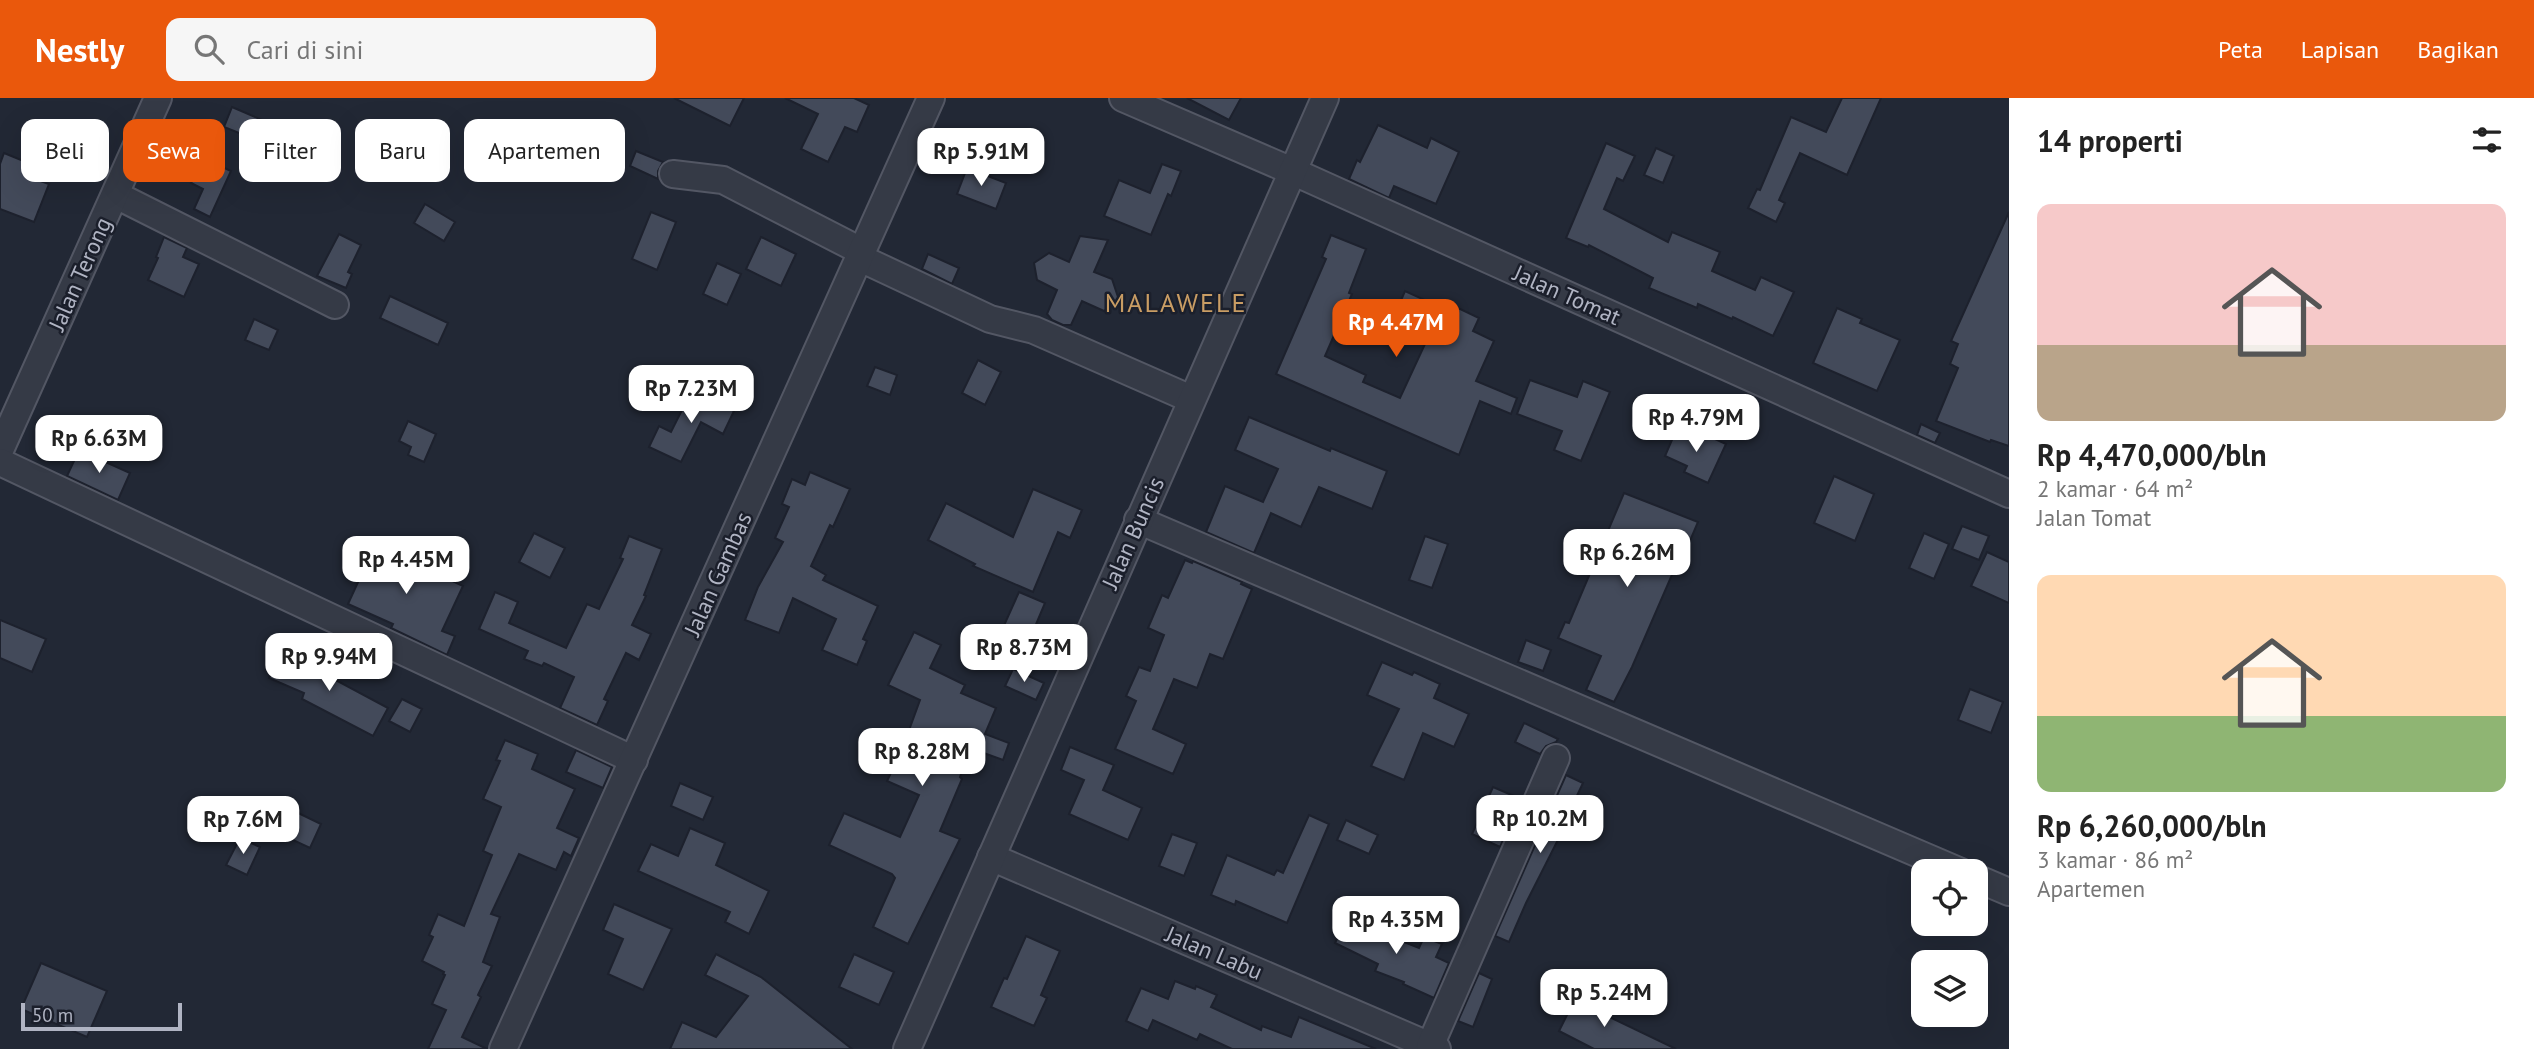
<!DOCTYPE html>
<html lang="id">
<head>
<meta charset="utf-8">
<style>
  :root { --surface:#fff; --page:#f6f6f6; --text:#222; --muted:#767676; --accent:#ea580c }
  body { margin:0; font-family:"PT Sans",sans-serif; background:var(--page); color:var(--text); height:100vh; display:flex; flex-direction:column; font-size:26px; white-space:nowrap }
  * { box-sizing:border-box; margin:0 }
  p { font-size:23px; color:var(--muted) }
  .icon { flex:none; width:38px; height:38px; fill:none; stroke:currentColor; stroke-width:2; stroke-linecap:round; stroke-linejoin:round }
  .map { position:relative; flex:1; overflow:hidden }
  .details { display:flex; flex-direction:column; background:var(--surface); width:525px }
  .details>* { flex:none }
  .hud { position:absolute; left:21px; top:21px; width:665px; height:63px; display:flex; gap:14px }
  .tools { position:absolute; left:1911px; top:761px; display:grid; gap:14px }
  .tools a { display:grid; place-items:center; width:77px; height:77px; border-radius:14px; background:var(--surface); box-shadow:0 7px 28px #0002; font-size:35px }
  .scale { position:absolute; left:21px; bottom:18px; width:161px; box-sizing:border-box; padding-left:7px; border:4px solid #b0b4c3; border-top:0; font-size:19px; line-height:24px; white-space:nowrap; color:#b0b4c3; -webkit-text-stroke:5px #1b1f2b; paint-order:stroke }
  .price { position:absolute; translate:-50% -60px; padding:0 16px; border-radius:14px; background:#fff; color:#222; font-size:23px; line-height:46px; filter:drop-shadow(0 2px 4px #0008) }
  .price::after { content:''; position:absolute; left:50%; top:42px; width:21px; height:16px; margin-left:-10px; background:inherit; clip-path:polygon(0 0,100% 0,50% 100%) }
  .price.on { background:var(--accent); color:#fff }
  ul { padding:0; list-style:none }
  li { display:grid; align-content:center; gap:14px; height:371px; padding:0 28px }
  li span { display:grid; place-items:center; height:217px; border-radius:14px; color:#555 }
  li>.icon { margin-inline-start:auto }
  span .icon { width:126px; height:126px; fill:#fffc; stroke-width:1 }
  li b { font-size:30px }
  h2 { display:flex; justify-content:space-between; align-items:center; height:84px; padding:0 28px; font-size:30px }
  .chip { padding:0 24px; border-radius:14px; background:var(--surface); box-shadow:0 7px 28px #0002; font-size:24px; line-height:63px }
  .chip.on { background:var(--accent); color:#fff }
  header { display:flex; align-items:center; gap:42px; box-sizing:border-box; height:98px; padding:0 35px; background:var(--accent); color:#fff }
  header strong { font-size:33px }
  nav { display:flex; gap:38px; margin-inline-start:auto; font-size:24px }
  .search { width:490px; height:63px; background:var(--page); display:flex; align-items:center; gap:18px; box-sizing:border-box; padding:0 24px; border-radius:14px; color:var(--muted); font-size:26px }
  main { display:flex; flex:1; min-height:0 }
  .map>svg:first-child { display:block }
  .building { fill:#434a5a; stroke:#1d212d; stroke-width:2 }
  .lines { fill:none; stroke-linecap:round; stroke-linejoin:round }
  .minor-casing { stroke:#535764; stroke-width:30 }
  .minor { stroke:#353a46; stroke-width:26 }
  .labels { text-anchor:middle; stroke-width:5; stroke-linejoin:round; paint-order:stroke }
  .street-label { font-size:23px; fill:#b0b4c3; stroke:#1b1f2b }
  .quarter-label { font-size:26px; letter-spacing:2px; fill:#c99d64; stroke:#1b1f2b }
</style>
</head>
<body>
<header>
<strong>Nestly</strong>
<div class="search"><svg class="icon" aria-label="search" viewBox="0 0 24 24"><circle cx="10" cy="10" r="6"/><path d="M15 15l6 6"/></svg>Cari di sini</div>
<nav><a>Peta</a><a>Lapisan</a><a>Bagikan</a></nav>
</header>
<main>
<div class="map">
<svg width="2009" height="951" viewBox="0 0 2009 951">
  <rect width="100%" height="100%" fill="#222835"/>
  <g class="building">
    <path d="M674,0H744L730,28Z"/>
    <path d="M785,0H854L869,7L857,34L845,29L828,64L801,51L818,16Z"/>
    <path d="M1187,0H1241L1229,22Z"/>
    <path d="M1842,0H1881L1847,77L1800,55L1779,102L1785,105L1776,124L1748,110L1757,91L1760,92L1791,19L1826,34Z"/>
    <path d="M232,9L262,22L254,41L224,29Z"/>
    <path d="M1378,27L1427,50L1431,40L1459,54L1436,106L1394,88L1389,100L1349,81L1357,62L1360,64Z"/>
    <path d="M1606,45L1635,58L1623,83L1617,80L1604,111L1668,144L1672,134L1720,154L1712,173L1755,192L1761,179L1794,194L1773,238L1733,219L1732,221L1698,206L1697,210L1649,190L1653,180L1589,147L1588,149L1566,140Z"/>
    <path d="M1656,50L1674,58L1663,85L1644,77Z"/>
    <path d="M636,53L663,64L658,73V81L630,68Z"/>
    <path d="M4,55L31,66L26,78L49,86L34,124L0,111V66Z"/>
    <path d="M203,60L231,73L210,119L194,111L203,91L191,85Z"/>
    <path d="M1162,66L1181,73L1171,98L1168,96L1151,137L1104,118L1119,82L1150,95Z"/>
    <path d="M967,70L1006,85L996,111L957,96Z"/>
    <path d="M425,106L455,124L444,143L414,125Z"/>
    <path d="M651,114L676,124L657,172L632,161Z"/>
    <path d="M2009,114V348L1991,342L1990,344L1936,323L1958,270L1950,266L1958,246L1951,243Z"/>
    <path d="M339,136L361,147L348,174L352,176L346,190L317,178Z"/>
    <path d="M1331,137L1366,151L1349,195L1352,196L1325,258L1366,277L1363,284L1400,300L1425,246L1389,230L1405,193L1451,214L1454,208L1479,220L1473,233L1494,243L1476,283L1517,300L1511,316L1480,303L1459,357L1276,276L1326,161L1322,159Z"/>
    <path d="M1080,138L1108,142L1094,174L1112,181L1119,202L1104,213L1082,203L1071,227H1063L1052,222L1047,216L1057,192L1037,182L1034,165L1049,155L1069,164Z"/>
    <path d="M164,139L187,150L183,159L199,166L184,199L148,182L158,160L156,159Z"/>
    <path d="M761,139L796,156L781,188L746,171Z"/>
    <path d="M928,156L959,170L952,186L922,171Z"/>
    <path d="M717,165L741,176L727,207L703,196Z"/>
    <path d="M390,198L448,225L438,247L380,220Z"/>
    <path d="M1837,210L1862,221L1860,225L1900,242L1877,293L1813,265Z"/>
    <path d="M254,221L278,232L269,252L245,242Z"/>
    <path d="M978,262L1001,274L985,307L962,295Z"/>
    <path d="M875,269L897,277L890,297L867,288Z"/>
    <path d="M1530,282L1577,299L1583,283L1610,294L1581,363L1554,352L1562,333L1517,316Z"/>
    <path d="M692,292L734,313L723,336L701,324L681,364L649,349L659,328L671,334Z"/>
    <path d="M1249,319L1330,353L1331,350L1387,373L1372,411L1319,389L1301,429L1271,415L1254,455L1206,434L1225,388L1263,404L1278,371L1235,352Z"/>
    <path d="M408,323L436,336L424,364L408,357L411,349L399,343Z"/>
    <path d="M1921,326L1940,335L1935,345L1917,337Z"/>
    <path d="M1677,330L1700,340L1702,335L1726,346L1708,385L1684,374L1687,368L1665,358Z"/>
    <path d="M79,352L130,375L118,402L67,378Z"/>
    <path d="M810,374L850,391L833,429L830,427L811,468L826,477L823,482L878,508L863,541L867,543L857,567L822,552L836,521L793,500L779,535L745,522L758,489L783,444L775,440L789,409L782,406L792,381L805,387Z"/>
    <path d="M1834,378L1874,396L1855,443L1814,425Z"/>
    <path d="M1033,391L1082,412L1070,440L1058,434L1033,494L973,468L975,466L928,442L946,405L1013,439Z"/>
    <path d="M1624,395L1698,424L1684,457L1681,456L1632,569L1614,604L1586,592L1601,558L1558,540L1565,524L1569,525Z"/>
    <path d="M1962,428L1989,438L1979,462L1952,451Z"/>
    <path d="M534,435L565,450L550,480L519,464Z"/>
    <path d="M1924,435L1949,446L1934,481L1909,470Z"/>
    <path d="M629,438L662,451L644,497L646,498L632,527L651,536L639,562L626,555L604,601L608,603L597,627L560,610L574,579L544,565L542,568L524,561L528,553L479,531L495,494L518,504L509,525L566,550L587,506L599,511L623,461L620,460Z"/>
    <path d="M1425,438L1448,446L1432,490L1409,482Z"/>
    <path d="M369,440L405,456L404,460L463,488L442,533L455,538L447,557L391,530L393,526L348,506L364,471L357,468Z"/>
    <path d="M1987,454L2009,464V505L1971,488Z"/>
    <path d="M1185,462L1192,465L1193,463L1242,484L1241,486L1252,491L1223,561L1210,556L1197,590L1174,581L1153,631L1186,646L1173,676L1115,651L1136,603L1126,598L1139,569L1150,573L1164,537L1148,530L1162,497L1168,500Z"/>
    <path d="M1019,494L1045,505L1024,555L997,543Z"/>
    <path d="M0,522L46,541L32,574L0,560Z"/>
    <path d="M914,534L941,547L930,570L965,587L961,595L996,610L985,636L1009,645L1003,662L970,650L960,679L962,681L940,733L960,741L908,846L873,829L895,780L892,776L829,747L844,715L900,739L919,697L887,683L901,654L920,602L888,587Z"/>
    <path d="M1526,542L1551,552L1543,573L1518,564Z"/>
    <path d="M281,553L328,574L326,577L388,610L373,638L302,601L304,595L269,580Z"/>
    <path d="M1382,564L1412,577L1414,574L1440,586L1434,600L1469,616L1454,649L1423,635L1404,682L1371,668L1399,611L1367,597Z"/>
    <path d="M1013,571L1044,585L1036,602L1005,588Z"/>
    <path d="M1970,591L2003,604L1991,635L1958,622Z"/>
    <path d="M402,601L422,611L410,634L389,623Z"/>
    <path d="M1524,625L1558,641L1556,644L1546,648L1540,656L1515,644Z"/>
    <path d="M505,642L538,656L532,671L575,691L557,730L579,740L571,758L564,754L556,772L519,756L491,816L500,819L483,864L492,868L478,897L481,899L462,939L487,951H428L446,912L432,906L445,877L443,876L444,874L422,863L433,839L429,837L438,816L464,828L492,757L483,753L501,709L483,701L500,663L496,662Z"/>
    <path d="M1070,649L1114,667L1103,692L1142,710L1128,742L1069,716L1084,682L1061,672Z"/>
    <path d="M576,652L612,669L603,690L566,674Z"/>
    <path d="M1566,677L1583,685L1565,723L1567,724L1526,805L1509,844L1495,838Z"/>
    <path d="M680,685L713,699L703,722L671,708Z"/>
    <path d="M1493,689L1521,701L1500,749L1472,736Z"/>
    <path d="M292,712L321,726L310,750L280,736Z"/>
    <path d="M1309,717L1329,726L1287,825L1236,803L1235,807L1211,797L1227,757L1274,777L1277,772L1283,775Z"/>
    <path d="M1346,722L1378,737L1369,756L1337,742Z"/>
    <path d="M690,730L725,745L716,767L769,793L749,836L725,824L730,814L638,773L651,746L678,758Z"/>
    <path d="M1172,736L1197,745L1184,778L1159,768Z"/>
    <path d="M240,740L260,749L247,777L226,767Z"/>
    <path d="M614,806L672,831L643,892L608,876L623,841L603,832Z"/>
    <path d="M1349,815L1373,827L1371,831L1419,850L1424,839L1442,846L1436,859L1449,865L1434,900L1403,886L1404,884L1375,873L1378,866L1335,845Z"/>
    <path d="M1026,838L1060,853L1041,897L1047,900L1034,928L991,909L1004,880L1007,881Z"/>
    <path d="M716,856L761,879L852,951H670L682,924L716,939L748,898L705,877Z"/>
    <path d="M854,856L894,874L879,907L839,889Z"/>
    <path d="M41,865L107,893L87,939L21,911Z"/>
    <path d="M1479,875L1492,881L1473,929L1458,923Z"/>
    <path d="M1175,883L1195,891L1196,888L1217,897L1211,909L1261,932L1262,928L1291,939L1299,919L1376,951H1232L1200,936L1197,942L1153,922L1148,933L1126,923L1141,890L1168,901Z"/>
    <path d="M1578,895L1603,907L1599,914L1676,951H1594L1559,933Z"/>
  </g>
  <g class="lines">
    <defs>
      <g id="minor">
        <path d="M1123,0L1292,73L2009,396"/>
        <path d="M673,76L723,82L863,154"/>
        <path d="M116,97L335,207"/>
        <path d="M860,160L990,221L1034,232L1191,301"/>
        <path d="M0,352L158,0"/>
        <path d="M0,364L634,662"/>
        <path d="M1138,422L1961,774"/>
        <path d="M991,759L1437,951"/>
        <path d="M1976,780L2009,794"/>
        <path d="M1430,948L1556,660"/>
        <path d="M503,951L931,0"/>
        <path d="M907,951L1325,0"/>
      </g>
    </defs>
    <use href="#minor" class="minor-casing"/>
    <use href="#minor" class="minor"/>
  </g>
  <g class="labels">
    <g class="street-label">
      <text transform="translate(80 176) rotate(-66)" y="8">Jalan Terong</text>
      <text transform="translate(1567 197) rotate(24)" y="8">Jalan Tomat</text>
      <text transform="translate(1133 435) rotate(-66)" y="8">Jalan Buncis</text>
      <text transform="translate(718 476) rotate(-66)" y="8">Jalan Gambas</text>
      <text transform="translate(1214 855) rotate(23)" y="8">Jalan Labu</text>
    </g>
    <g class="quarter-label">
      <text x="1176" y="214">MALAWELE</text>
    </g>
  </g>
</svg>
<div class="tools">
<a><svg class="icon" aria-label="locate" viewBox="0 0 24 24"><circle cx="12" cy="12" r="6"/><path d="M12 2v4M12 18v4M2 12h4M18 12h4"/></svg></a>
<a><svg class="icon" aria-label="layers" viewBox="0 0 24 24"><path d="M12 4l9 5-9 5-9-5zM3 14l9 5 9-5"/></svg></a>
</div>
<div class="scale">50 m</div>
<b class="price" style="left:981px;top:90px">Rp 5.91M</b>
<b class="price on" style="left:1396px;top:261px">Rp 4.47M</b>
<b class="price" style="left:691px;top:327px">Rp 7.23M</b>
<b class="price" style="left:1696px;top:356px">Rp 4.79M</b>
<b class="price" style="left:99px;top:377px">Rp 6.63M</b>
<b class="price" style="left:1627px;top:491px">Rp 6.26M</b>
<b class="price" style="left:406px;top:498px">Rp 4.45M</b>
<b class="price" style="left:1024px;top:586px">Rp 8.73M</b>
<b class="price" style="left:329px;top:595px">Rp 9.94M</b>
<b class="price" style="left:922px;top:690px">Rp 8.28M</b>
<b class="price" style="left:1540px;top:757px">Rp 10.2M</b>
<b class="price" style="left:243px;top:758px">Rp 7.6M</b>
<b class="price" style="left:1396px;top:858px">Rp 4.35M</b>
<b class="price" style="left:1604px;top:931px">Rp 5.24M</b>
<div class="hud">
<a class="chip">Beli</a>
<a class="chip on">Sewa</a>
<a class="chip">Filter</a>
<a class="chip">Baru</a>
<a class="chip">Apartemen</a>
</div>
</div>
<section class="details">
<h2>14 properti<svg class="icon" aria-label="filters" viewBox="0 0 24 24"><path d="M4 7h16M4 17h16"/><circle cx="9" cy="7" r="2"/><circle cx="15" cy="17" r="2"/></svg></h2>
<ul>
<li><span style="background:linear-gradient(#f6c9c9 65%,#b9a48a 0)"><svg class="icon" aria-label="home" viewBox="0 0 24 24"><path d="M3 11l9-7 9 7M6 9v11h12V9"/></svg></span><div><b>Rp 4,470,000/bln</b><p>2 kamar · 64 m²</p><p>Jalan Tomat</p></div></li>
<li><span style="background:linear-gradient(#ffd9b3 65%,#8fb573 0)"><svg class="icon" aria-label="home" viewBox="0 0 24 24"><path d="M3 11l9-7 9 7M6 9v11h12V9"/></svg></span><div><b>Rp 6,260,000/bln</b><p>3 kamar · 86 m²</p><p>Apartemen</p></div></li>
</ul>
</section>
</main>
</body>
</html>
